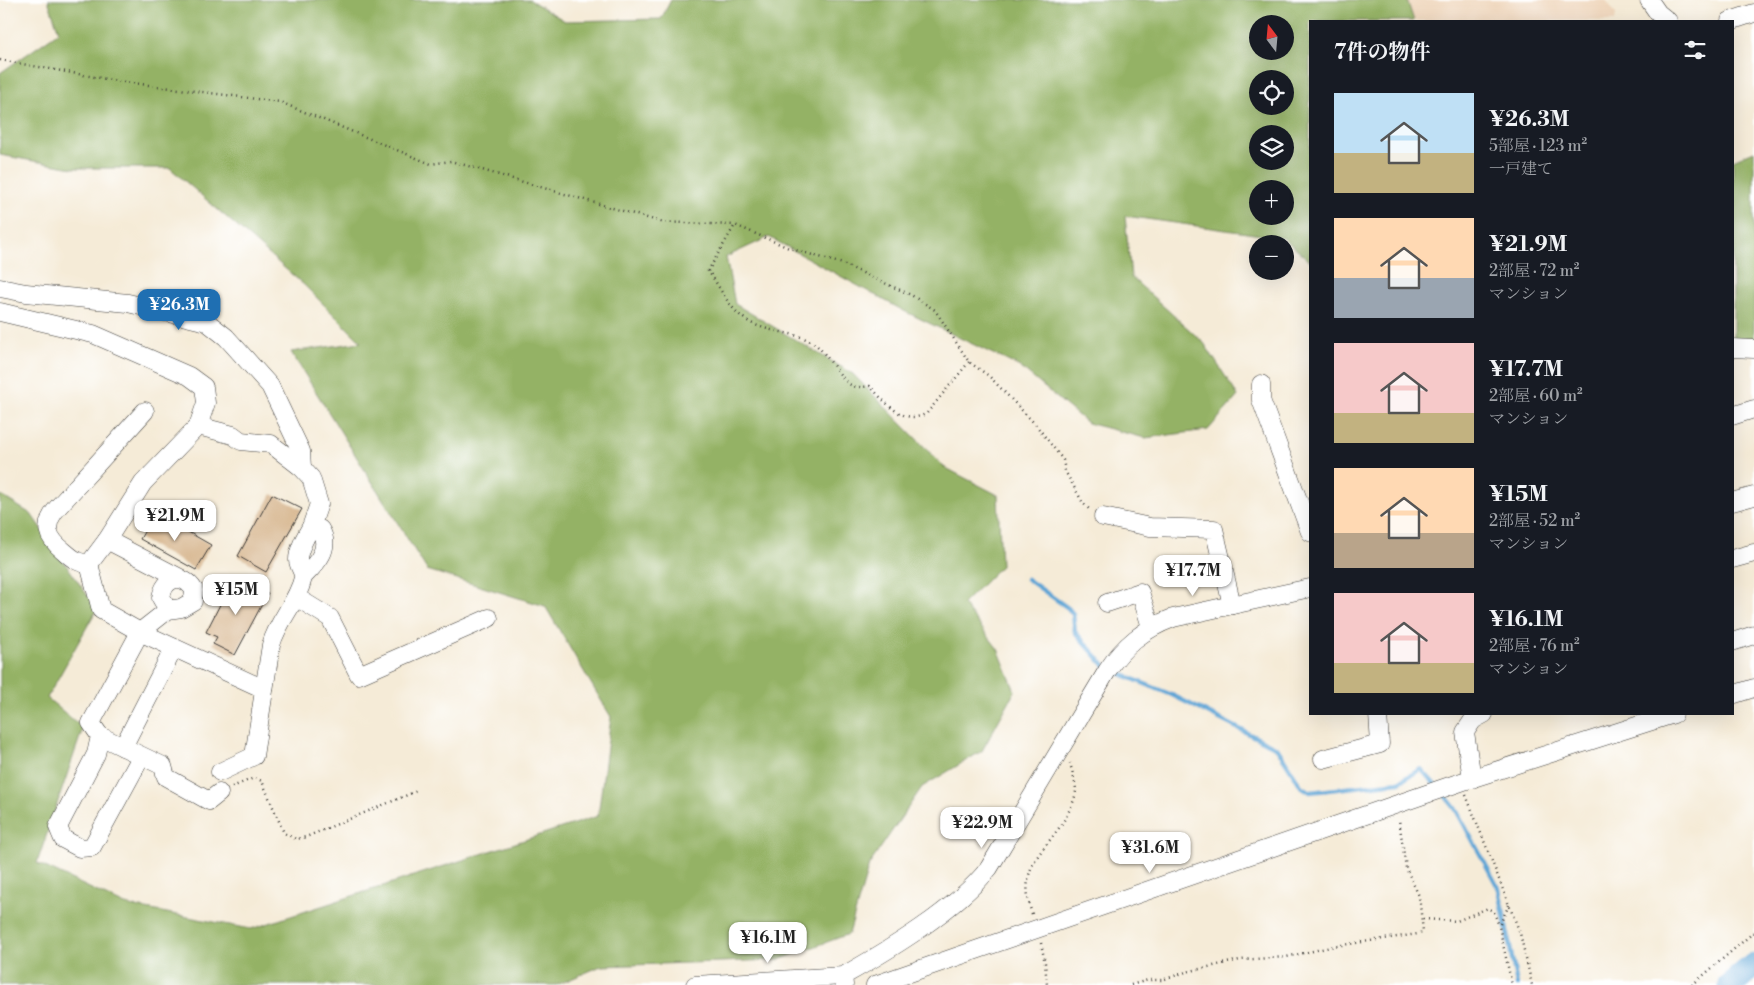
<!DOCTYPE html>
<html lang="ja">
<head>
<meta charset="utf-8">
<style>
  :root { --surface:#171b24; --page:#20242c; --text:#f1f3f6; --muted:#9ea1a6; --accent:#1f6fb2 }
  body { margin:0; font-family:"Libre Bodoni","Noto Serif JP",serif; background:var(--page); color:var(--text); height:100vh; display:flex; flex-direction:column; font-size:19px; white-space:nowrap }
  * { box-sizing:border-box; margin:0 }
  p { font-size:16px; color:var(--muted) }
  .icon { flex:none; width:28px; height:28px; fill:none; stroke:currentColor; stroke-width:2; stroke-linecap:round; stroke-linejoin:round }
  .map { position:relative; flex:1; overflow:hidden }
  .details { position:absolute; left:1309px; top:20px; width:425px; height:695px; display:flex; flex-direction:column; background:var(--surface); border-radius:0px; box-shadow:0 5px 20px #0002 }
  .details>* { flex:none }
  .needle { width:32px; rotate:344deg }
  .controls { position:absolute; left:1249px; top:15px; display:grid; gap:10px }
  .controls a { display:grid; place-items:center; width:45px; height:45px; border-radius:50%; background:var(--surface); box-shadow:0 5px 20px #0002; font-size:25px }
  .price { position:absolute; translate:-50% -42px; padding:0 11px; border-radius:10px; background:#fff; color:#222; font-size:16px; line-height:32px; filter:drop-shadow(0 1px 2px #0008) }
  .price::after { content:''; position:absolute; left:50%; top:30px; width:15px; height:11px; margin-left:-8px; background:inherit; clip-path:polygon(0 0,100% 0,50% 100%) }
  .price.selected { background:var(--accent); color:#fff }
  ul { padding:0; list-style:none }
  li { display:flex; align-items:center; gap:15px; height:125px; padding:0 25px }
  li span { display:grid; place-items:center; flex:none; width:140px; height:100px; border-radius:0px; color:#555 }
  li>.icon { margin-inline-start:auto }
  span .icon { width:60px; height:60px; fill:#fffc; stroke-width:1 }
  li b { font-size:21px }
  h2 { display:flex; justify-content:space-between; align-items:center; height:60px; padding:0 25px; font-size:21px }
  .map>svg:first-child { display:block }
  .built { fill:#efd6bb }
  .forest { fill:#94b265; stroke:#586740; fill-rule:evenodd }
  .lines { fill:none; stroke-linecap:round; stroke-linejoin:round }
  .stream { stroke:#5fa5d5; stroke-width:4.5 }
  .river { stroke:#5fa5d5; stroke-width:25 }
  .building { fill:#d9ba94 }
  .minor-casing { stroke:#3d3b38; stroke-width:19 }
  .path { stroke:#3d3b38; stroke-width:2.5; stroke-dasharray:1 4; stroke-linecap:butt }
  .minor { stroke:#fff; stroke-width:18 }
</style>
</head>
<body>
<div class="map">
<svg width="1754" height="985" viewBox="0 0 1754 985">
  <rect width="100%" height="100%" fill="#fff"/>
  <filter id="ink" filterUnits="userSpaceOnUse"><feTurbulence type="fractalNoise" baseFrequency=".02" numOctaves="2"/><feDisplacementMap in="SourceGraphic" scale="10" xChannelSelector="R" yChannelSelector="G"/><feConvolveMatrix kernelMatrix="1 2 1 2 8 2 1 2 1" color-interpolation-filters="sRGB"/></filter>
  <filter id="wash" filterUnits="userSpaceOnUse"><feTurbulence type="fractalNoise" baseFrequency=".0096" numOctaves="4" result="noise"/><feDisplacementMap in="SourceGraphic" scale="20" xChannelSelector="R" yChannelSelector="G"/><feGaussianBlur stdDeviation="1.12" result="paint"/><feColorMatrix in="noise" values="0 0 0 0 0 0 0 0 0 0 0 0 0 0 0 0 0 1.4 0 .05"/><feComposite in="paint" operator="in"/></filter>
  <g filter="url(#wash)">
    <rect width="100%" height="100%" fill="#f5ebd7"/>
    <path class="built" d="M1407,0H1606L1616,14L1615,21H1414Z"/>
    <g class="forest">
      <path d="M48,0H530L565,21L661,19L671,0H1407L1414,21H1310V261L1283,238L1125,216L1131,277L1204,343L1238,396L1208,430L1145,438L1087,423L1020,367L904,311L769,237L726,257L735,304L853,374L944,467L998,495L1001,566L963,604L998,649L1015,691L982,751L922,787L869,865L849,934L778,960L601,966L557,985H0V495L31,514L97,609L47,698L83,728L37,863L125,905L251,929L598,816L611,717L545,606L427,570L291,352L361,342L304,285L170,168H73L0,155V73L59,32ZM1258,24H1285V51H1258ZM1258,79H1285V106H1258ZM1258,134H1285V161H1258ZM1258,189H1285V216H1258Z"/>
      <path d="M1754,151V340L1733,347V160Z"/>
    </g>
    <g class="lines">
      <g class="stream">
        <path d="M1027,579L1068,608L1073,614L1075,632L1105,666"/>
        <path d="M1111,670L1172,695L1277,748L1301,786L1310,792L1399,782L1421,769L1436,786"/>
        <path d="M1443,793L1455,808L1499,889L1517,985"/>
      </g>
      <path class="river" d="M1730,985L1754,965"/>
    </g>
    <g id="blocks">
      <g class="building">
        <path d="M272,494L302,509L266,572L238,556Z"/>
        <path d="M155,513L211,545L196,570L140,539Z"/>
        <path d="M245,581L268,593L235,655L213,644L217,637L206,632L231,583L241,588Z"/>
      </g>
    </g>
  </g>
  <g filter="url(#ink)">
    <use href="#blocks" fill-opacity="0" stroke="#3d3b38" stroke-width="1"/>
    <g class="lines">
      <defs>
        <g id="minor">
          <path d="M1649,0L1658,13L1668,21"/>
          <path d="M1730,21L1754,13"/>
          <path d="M0,288L26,293L128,303L207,322L226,337L270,386L301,451L302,468"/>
          <path d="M0,312L93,334L189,376L204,387L206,403L198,426L143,483L107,540L89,564"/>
          <path d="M1732,348L1754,349"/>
          <path d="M1261,384V400L1310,532"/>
          <path d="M1732,416L1754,409"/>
          <path d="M198,426L233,435L241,441L271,444L302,468L311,478L319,504L311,527"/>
          <path d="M1732,502L1754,496"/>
          <path d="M1103,517L1150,527L1214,529L1232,605"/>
          <path d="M107,540L180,578"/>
          <path d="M1732,559L1754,553"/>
          <path d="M89,564L101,610L140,632L264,689"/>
          <path d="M89,564C78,563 73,559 65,552C46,537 42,525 59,506L145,411"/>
          <path d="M296,597L330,618L359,675L489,618"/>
          <path d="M1107,603L1140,592L1151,627"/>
          <path d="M1732,642L1754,635"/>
          <path d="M1732,695L1754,688"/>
          <path d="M100,736L163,766L166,777L209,801L219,793"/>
          <path d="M123,747L174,648"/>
          <path d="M141,757L92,847L80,848L63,839L58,827L96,754L100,736L91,723L140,632L168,610L181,608L193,601L194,590C183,572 164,577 161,598L168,610"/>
          <path d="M1323,759L1380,744L1378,714"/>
          <path d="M220,772L254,756L271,645C278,620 297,603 303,578C304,572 298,566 298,560C298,549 306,536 311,527L320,529C332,548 317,563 304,576"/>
          <path d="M1472,779L1465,732L1473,720L1484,714"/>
          <path d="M695,985L843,976"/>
          <path d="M844,985L843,976C889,950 956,910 989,868L1107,671C1124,645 1144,629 1173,618L1310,588"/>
          <path d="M875,985L1461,782L1674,714"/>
        </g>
      </defs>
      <use href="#minor" class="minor-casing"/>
      <g class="path">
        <path d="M0,60L117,81L280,102L431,164L451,161L661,222L735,225"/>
        <path d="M969,362L927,413C904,427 884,401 870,386C864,387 857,388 851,385C842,381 827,354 816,345C796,329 764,335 742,317C726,304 720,286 708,271L735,225L789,248L843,264L911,295L935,310L969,362L989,376L1036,425L1063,460L1065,471L1083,503L1091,511"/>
        <path d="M232,787L254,778L262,781L284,833L296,839L306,837L417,791"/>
        <path d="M1466,795L1520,933L1532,985"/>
        <path d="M1509,905L1499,926L1512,985"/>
        <path d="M1032,914C1015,861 1049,852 1069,811C1072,805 1076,797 1076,789C1075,781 1072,771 1070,763"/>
        <path d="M1423,919L1457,921L1488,908L1494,912L1499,926"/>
        <path d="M1041,943L1045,963L1047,985"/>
        <path d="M1131,985L1148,980H1162L1186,972L1240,960L1286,957L1335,946L1418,934L1423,931L1419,896L1406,868L1399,820"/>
        <path d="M1692,985L1754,932"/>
      </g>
      <use href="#minor" class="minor"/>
    </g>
  </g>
</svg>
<div class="controls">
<a><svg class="needle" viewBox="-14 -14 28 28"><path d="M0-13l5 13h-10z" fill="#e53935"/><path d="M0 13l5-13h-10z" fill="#9ea1a6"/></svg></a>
<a><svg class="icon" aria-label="locate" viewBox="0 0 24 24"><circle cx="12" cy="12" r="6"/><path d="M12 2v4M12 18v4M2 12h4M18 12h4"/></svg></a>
<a><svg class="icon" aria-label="layers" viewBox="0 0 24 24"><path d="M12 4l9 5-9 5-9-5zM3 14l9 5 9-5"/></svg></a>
<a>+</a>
<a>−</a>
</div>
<b class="price selected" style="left:179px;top:331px">¥26.3M</b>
<b class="price" style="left:175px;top:542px">¥21.9M</b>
<b class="price" style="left:1193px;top:597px">¥17.7M</b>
<b class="price" style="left:236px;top:616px">¥15M</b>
<b class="price" style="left:982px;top:849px">¥22.9M</b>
<b class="price" style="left:1150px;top:874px">¥31.6M</b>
<b class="price" style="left:768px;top:964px">¥16.1M</b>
<section class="details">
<h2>7件の物件<svg class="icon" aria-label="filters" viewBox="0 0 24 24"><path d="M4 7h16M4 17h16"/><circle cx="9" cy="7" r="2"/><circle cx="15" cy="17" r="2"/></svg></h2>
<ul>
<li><span style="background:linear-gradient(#bfe0f5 60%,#c2b280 0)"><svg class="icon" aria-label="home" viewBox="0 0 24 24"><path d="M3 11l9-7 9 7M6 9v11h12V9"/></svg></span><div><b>¥26.3M</b><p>5部屋 · 123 m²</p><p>一戸建て</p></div></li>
<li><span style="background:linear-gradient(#ffd9b3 60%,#9aa5b1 0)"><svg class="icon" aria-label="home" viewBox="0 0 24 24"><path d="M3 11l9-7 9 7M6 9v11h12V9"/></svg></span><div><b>¥21.9M</b><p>2部屋 · 72 m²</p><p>マンション</p></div></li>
<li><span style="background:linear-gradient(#f6c9c9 70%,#c2b280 0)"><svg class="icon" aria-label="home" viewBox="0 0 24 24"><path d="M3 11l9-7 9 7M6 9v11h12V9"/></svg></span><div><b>¥17.7M</b><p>2部屋 · 60 m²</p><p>マンション</p></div></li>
<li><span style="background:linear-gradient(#ffd9b3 65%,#b9a48a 0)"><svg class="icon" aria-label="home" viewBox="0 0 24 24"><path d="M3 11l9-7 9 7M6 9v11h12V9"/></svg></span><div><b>¥15M</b><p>2部屋 · 52 m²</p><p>マンション</p></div></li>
<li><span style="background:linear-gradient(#f6c9c9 70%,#c2b280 0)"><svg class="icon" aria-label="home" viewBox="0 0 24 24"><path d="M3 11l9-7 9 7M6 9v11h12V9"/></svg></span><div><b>¥16.1M</b><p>2部屋 · 76 m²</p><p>マンション</p></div></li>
</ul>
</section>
</div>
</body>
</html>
